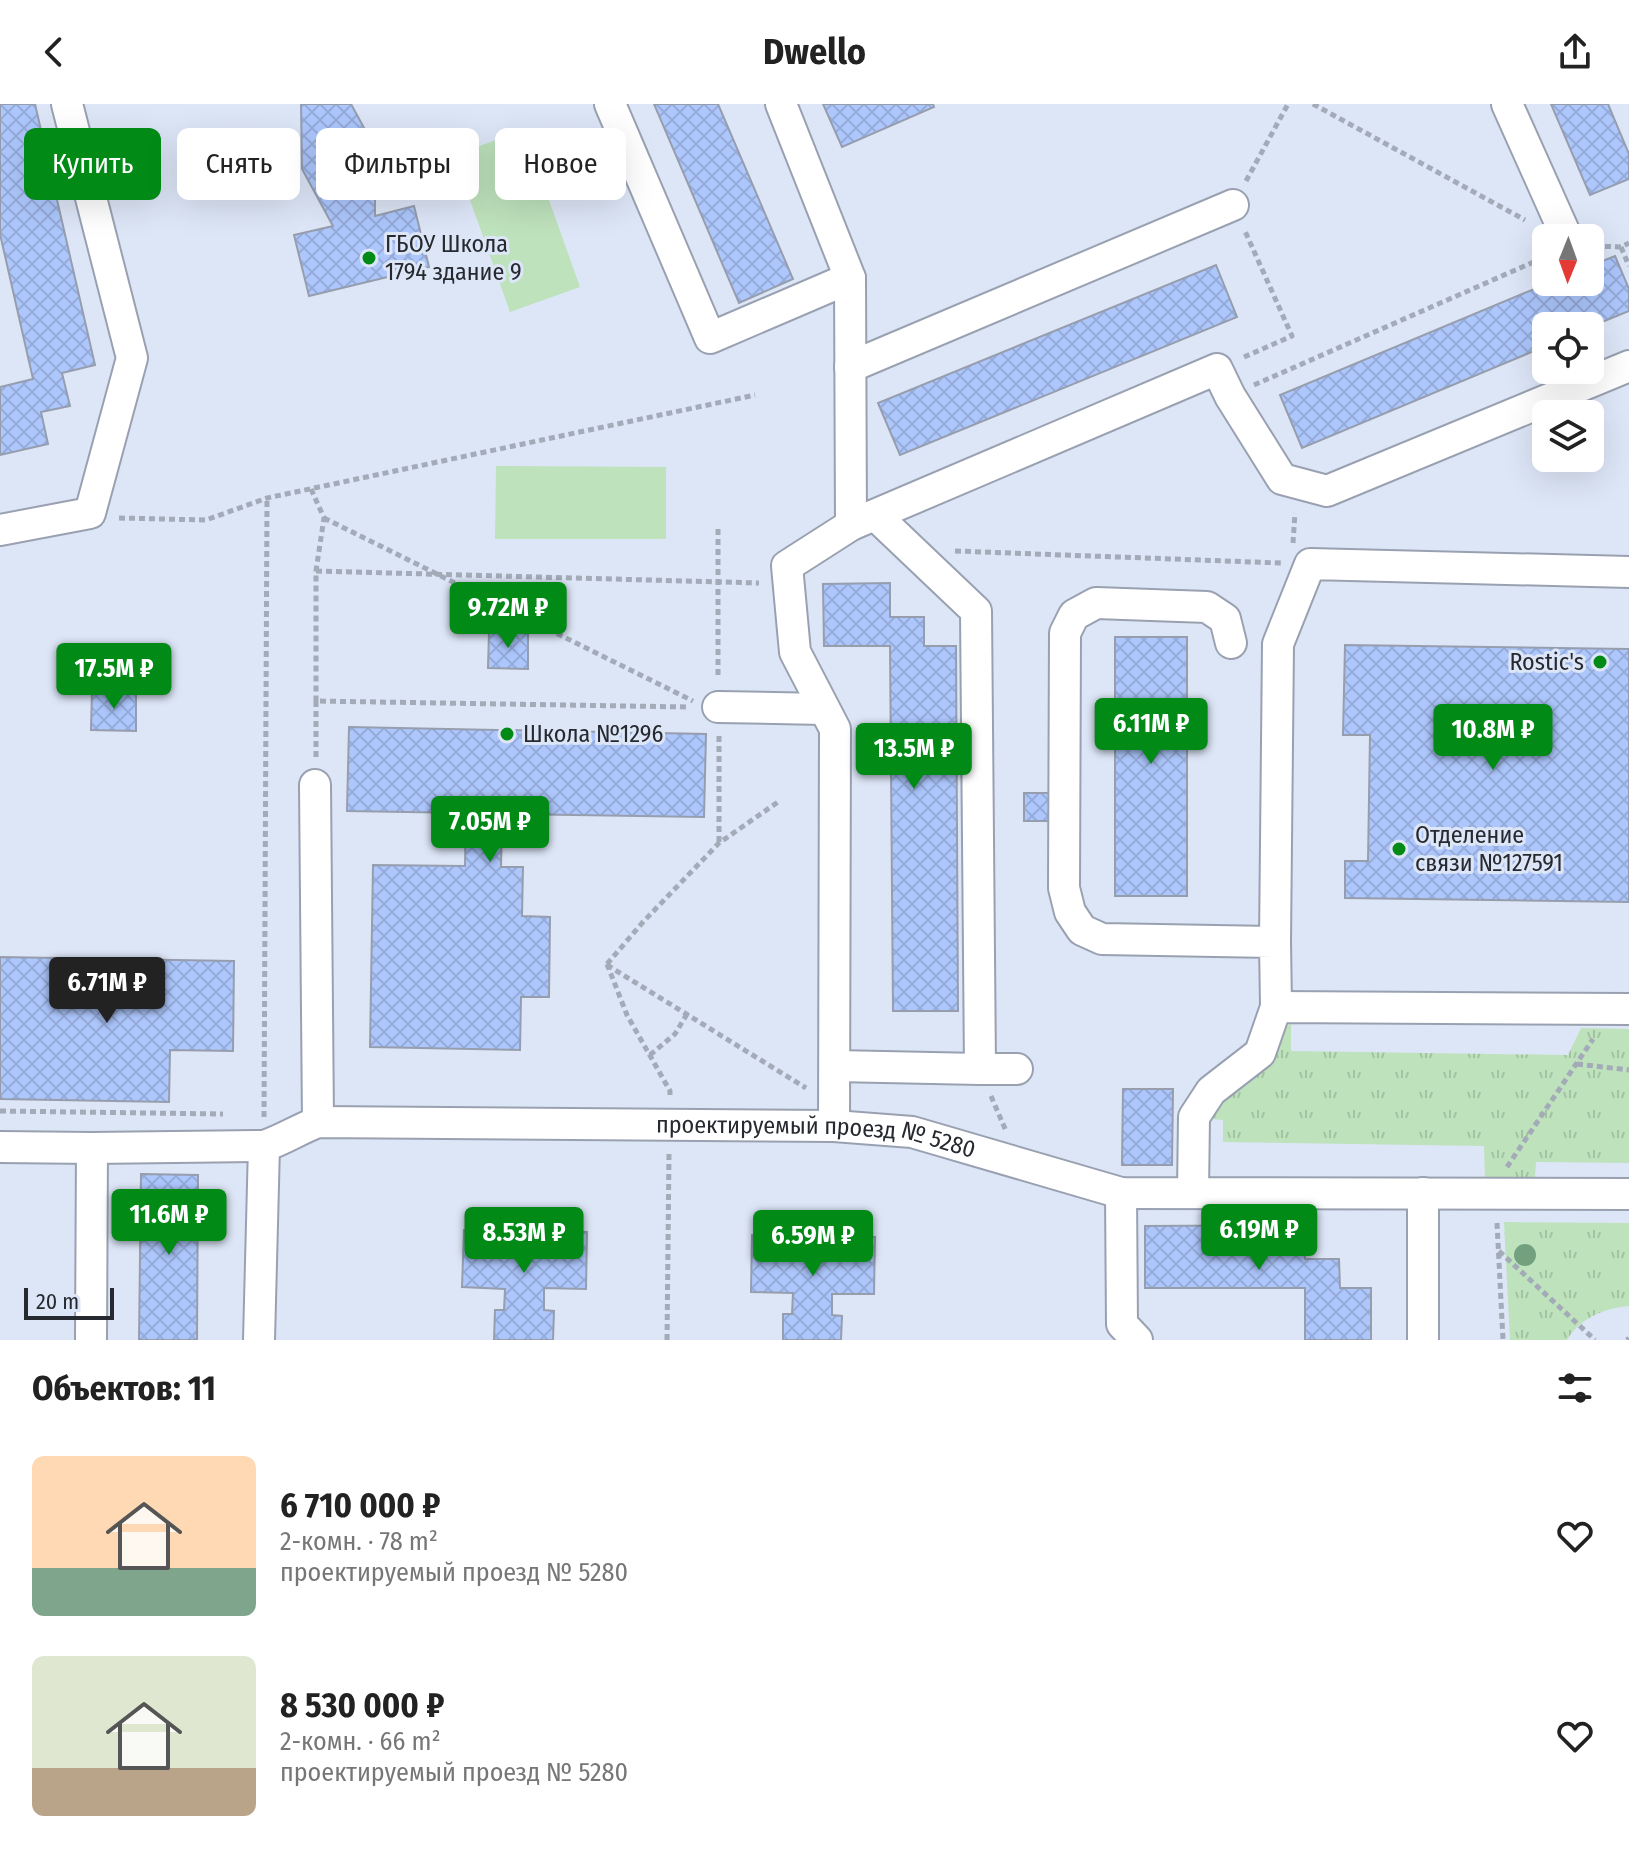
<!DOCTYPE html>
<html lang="ru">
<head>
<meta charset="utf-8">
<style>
  :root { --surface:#fff; --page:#f2f2f2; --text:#222; --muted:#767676; --accent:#028a17 }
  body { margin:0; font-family:"Fira Sans Condensed",sans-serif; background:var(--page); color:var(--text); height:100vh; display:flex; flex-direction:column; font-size:30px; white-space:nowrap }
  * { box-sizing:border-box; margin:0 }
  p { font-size:26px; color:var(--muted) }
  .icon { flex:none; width:44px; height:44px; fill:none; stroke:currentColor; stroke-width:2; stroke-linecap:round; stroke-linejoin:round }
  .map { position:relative; height:1236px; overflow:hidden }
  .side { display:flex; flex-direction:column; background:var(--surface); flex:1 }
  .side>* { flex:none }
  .top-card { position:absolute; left:24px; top:24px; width:800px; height:72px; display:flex; gap:16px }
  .needle { width:52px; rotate:181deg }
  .buttons { position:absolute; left:1532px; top:120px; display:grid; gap:16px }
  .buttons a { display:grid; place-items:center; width:72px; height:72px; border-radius:12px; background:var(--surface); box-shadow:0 8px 32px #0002; font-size:40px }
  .scale { position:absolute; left:24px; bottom:20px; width:90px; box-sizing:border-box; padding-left:8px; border:4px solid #262a30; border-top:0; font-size:22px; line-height:28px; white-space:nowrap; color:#262a30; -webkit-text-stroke:6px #dde6f7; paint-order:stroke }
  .price { position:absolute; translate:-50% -68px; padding:0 18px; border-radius:8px; background:var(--accent); color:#fff; font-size:26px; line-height:52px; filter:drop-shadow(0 2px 4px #0008) }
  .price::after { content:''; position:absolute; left:50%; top:48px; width:24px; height:18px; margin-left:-12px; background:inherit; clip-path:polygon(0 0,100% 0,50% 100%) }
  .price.selected { background:#222; color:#fff }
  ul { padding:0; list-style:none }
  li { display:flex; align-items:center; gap:24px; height:200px; padding:0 32px }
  li span { display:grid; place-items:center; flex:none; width:224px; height:160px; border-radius:12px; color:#555 }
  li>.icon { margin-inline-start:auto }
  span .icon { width:96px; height:96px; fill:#fffc; stroke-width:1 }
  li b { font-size:34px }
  h2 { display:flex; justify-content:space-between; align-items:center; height:96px; padding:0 32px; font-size:34px }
  .pill { padding:0 28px; border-radius:12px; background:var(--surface); box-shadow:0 8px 32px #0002; font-size:28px; line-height:72px }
  .pill.selected { background:var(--accent); color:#fff }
  header { display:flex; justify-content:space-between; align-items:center; height:104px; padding:0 32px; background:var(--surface); font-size:36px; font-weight:700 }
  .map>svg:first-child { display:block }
  .grass { fill:url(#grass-tufts) }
  .garden { fill:#bee2bc }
  .building { fill:url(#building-cross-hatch); stroke:#969eae; stroke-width:2 }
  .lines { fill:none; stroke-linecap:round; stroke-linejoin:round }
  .minor-casing { stroke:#99a1b1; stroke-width:34 }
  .path { stroke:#a3aab8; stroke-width:5; stroke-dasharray:6 4; stroke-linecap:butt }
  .minor { stroke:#fff; stroke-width:30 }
  .tree { fill:#73a180 }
  .poi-dot { fill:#028a17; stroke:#dde6f7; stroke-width:3 }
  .labels { text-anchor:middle; stroke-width:6; stroke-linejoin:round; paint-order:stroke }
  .poi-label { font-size:24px; fill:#262a30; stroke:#dde6f7; text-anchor:start }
  .street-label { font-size:24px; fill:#262a30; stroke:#dde6f7 }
</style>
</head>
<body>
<header><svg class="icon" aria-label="back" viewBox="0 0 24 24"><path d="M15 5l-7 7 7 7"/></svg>Dwello<svg class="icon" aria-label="share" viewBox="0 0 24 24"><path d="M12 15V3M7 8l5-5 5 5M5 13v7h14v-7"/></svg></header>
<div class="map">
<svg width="1629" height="1236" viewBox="0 0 1629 1236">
  <defs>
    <pattern id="grass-tufts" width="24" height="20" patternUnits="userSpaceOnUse" patternTransform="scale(2)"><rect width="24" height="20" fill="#bee2bc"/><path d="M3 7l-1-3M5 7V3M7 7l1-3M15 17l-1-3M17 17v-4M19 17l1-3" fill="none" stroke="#a3c2a2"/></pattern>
    <pattern id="building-cross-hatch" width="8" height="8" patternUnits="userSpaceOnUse" patternTransform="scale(2)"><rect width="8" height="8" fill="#adc7fd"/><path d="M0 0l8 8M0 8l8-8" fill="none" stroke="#95abd9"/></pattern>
  </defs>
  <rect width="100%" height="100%" fill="#dde6f7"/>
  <g class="grass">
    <path d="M1291,919V947L1568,951L1581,924L1629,925V1059L1536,1058L1535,1075H1485L1484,1042L1223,1038V1016L1210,1015V1003C1233,989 1260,976 1274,952C1282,936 1274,934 1291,919Z"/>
    <path d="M1504,1118L1629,1119V1202C1605,1204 1580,1214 1567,1236H1510Z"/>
  </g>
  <g class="garden">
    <path d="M524,26L580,183L510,208L454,51Z"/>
    <path d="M496,362L666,363V435H495Z"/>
  </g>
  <g class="building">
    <path d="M0,0H35L95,261L62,269L70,302L41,308L48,340L0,351V283L33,275L0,130Z"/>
    <path d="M301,0H351L375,44V112L414,102L429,163L309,192L294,131L333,122L302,65Z"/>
    <path d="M654,0H718L793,175L739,199Z"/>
    <path d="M823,0H933L934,3L842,43Z"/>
    <path d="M1551,0H1608L1629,50V75L1590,91Z"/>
    <path d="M1615,152L1629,185V207L1590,223V222H1546V242L1302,344L1280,291L1551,178H1590V162Z"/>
    <path d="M1216,161L1237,213L900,351L878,299Z"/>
    <path d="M890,479V513H924V542H956L958,907H893L890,542H824L823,480Z"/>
    <path d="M489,527L528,528V565L488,564Z"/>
    <rect x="1115" y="533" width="72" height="259"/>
    <path d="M1345,541L1629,545V798L1345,794V757H1368L1370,631H1343Z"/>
    <path d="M92,587L136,588V627L91,626Z"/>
    <path d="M349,623L706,630L704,713L502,710L501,763H523L522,812L550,813L549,893H521L520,946L370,943L373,761L465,762L466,709L347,707Z"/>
    <rect x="1024" y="689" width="30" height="28"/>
    <path d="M0,853L234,857L233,947L170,946L169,998L0,995Z"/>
    <path d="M1123,985H1173L1172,1061H1122Z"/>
    <path d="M141,1070L198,1071L197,1236H139Z"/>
    <path d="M1305,1121V1155H1339L1340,1184H1371V1236H1305V1184H1145V1122Z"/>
    <path d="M464,1126L587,1128L586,1185L544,1184V1206L554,1207L553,1236H494L495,1206H504L505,1185L462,1183Z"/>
    <path d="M752,1131L875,1133L874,1190H832V1211L842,1212L841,1236H783V1210H792L793,1189L751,1188Z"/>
  </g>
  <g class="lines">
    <defs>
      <g id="minor">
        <path d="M610,0L710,234L850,174"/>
        <path d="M781,0L850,174L851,421"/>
        <path d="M1507,0L1567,134"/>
        <path d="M850,263L1233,101"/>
        <path d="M0,426L90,409L132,254L67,0"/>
        <path d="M1231,539L1225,515L1207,503L1096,499L1074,511L1065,529L1064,784L1070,808L1082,826L1102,835L1275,838L1276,903"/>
        <path d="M718,603L824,605"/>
        <path d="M315,681L318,1018"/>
        <path d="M1275,838L1278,540L1310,460L1629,468"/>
        <path d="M835,962L980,965L976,507L875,411"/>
        <path d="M980,965H1017"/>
        <path d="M834,1022L835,625L795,548L787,462L851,421L1217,265L1230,292L1282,375L1327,387L1629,262"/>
        <path id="s1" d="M0,1043L92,1044L264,1042C283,1036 299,1025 318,1018L834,1022L912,1028L1121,1089L1629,1090"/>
        <path d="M1193,1087L1194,1013L1211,987L1260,949L1276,903L1629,905"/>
        <path d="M1121,1089L1122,1220L1137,1236"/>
        <path d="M1423,1089V1236"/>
        <path d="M91,1236L92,1044"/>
        <path d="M259,1236L264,1042"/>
      </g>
    </defs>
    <use href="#minor" class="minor-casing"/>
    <g class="path">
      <path d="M1313,0L1525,116"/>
      <path d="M1246,77L1288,0"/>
      <path d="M1595,142L1621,143L1629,139"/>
      <path d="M1621,143L1629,162"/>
      <path d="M1244,253L1292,232L1244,125"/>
      <path d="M1254,281L1545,153"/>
      <path d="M311,385L324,414L316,467V597"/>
      <path d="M119,414L206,416L267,394L755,291"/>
      <path d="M324,414L693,597"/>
      <path d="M718,425V574"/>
      <path d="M1293,439L1295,409"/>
      <path d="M955,447L1281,459"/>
      <path d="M316,467L759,479"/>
      <path d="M719,632V739"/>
      <path d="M316,653V597L689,603"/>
      <path d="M607,860L627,911L670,987V991"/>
      <path d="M607,860L643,818L719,739L778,698"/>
      <path d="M607,861L806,984"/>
      <path d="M650,951L675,930L687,910"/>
      <path d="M1577,960L1629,966"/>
      <path d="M991,992L1006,1027"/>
      <path d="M0,1007L223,1010"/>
      <path d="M264,1013L267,394"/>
      <path d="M1507,1063L1593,935"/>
      <path d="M1497,1119L1503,1236"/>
      <path d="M1499,1147L1595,1236"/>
      <path d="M667,1236L669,1049"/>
      <path d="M1627,1236L1629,1234"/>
    </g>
    <use href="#minor" class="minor"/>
  </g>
  <circle class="tree" cx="1525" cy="1151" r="11"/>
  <g class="poi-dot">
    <circle cx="369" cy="154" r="8"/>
    <circle cx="1600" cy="558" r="8"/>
    <circle cx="507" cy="630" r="8"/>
    <circle cx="1399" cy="745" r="8"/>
  </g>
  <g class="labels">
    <g class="poi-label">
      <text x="385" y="148">ГБОУ Школа<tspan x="385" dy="28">1794 здание 9</tspan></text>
      <text x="1584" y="566" text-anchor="end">Rostic's</text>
      <text x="523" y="638">Школа №1296</text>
      <text x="1415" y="739">Отделение<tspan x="1415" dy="28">связи №127591</tspan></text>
    </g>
    <g class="street-label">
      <text dy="8" stroke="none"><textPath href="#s1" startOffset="822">проектируемый проезд № 5280</textPath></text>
    </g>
  </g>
</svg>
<div class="buttons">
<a><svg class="needle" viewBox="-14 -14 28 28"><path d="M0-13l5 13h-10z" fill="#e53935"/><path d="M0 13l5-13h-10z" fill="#767676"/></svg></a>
<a><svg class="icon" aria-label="locate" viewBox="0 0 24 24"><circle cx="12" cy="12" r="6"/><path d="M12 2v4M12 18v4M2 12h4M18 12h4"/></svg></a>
<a><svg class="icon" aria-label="layers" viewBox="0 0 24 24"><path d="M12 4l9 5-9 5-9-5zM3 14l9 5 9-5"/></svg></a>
</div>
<div class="scale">20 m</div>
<b class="price" style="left:508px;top:546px">9.72M ₽</b>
<b class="price" style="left:114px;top:607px">17.5M ₽</b>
<b class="price" style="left:1151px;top:662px">6.11M ₽</b>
<b class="price" style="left:1493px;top:668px">10.8M ₽</b>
<b class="price" style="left:914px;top:687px">13.5M ₽</b>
<b class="price" style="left:490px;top:760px">7.05M ₽</b>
<b class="price selected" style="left:107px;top:921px">6.71M ₽</b>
<b class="price" style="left:169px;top:1153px">11.6M ₽</b>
<b class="price" style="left:1259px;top:1168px">6.19M ₽</b>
<b class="price" style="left:524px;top:1171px">8.53M ₽</b>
<b class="price" style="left:813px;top:1174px">6.59M ₽</b>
<div class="top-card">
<a class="pill selected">Купить</a>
<a class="pill">Снять</a>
<a class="pill">Фильтры</a>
<a class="pill">Новое</a>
</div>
</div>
<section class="side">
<h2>Объектов: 11<svg class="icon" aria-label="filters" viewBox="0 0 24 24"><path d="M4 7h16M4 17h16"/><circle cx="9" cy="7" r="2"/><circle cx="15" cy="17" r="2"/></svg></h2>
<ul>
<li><span style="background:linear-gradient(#ffd9b3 70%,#7fa58c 0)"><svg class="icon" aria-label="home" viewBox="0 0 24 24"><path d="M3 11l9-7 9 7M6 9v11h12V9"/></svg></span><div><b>6 710 000 ₽</b><p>2-комн. · 78 m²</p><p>проектируемый проезд № 5280</p></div><svg class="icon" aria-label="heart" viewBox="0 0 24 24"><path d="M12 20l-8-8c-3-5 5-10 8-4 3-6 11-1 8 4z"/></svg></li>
<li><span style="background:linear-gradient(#dfe7d0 70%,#b9a48a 0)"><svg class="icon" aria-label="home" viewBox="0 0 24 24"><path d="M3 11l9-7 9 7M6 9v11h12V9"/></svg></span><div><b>8 530 000 ₽</b><p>2-комн. · 66 m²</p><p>проектируемый проезд № 5280</p></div><svg class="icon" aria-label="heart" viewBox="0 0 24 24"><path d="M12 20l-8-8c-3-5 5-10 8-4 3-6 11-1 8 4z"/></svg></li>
</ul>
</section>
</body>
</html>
